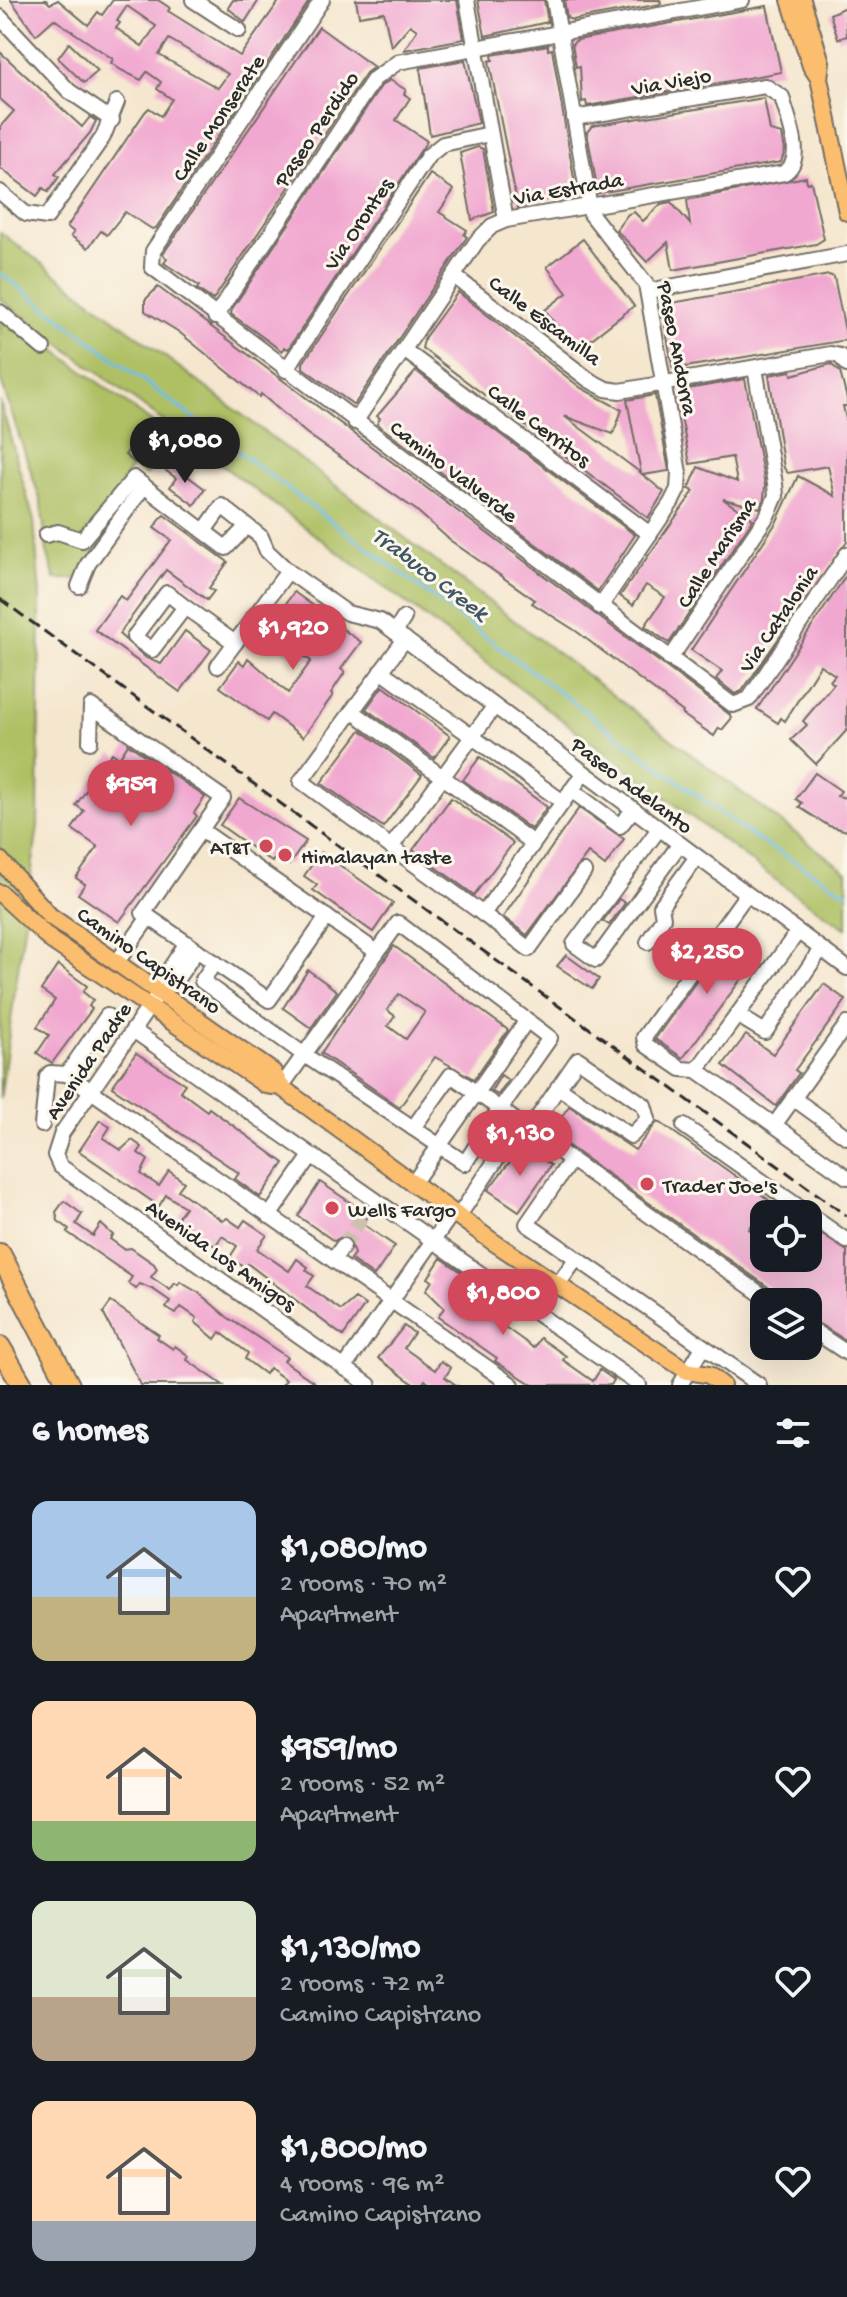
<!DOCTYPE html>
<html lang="en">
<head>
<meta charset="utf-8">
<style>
  :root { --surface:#171b24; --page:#242831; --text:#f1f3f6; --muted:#9ea1a6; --accent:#d1495b }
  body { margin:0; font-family:"Gochi Hand",sans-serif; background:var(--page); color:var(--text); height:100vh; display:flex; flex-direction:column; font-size:30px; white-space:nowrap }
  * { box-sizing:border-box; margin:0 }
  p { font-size:26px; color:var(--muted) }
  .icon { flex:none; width:44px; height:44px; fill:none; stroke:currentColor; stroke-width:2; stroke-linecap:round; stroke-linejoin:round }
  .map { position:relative; height:1385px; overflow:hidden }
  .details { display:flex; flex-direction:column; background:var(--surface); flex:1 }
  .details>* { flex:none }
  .fabs { position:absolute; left:750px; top:1200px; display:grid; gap:16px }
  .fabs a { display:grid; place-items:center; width:72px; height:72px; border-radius:16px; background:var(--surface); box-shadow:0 8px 32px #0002; font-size:40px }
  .price { position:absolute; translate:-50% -68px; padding:0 18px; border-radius:28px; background:var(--accent); color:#fff; font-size:26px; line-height:52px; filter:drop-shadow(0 2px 4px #0008) }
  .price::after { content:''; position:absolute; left:50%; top:48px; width:24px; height:18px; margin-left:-12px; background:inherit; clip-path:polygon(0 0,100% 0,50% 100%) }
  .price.active { background:#222; color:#fff }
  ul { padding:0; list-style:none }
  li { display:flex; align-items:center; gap:24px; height:200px; padding:0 32px }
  li span { display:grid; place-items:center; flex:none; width:224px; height:160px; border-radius:16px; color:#555 }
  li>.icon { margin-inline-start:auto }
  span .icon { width:96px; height:96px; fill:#fffc; stroke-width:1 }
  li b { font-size:34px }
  h2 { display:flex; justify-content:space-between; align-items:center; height:96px; padding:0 32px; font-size:34px }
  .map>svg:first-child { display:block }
  .green { fill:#aec063; stroke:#6c7647; stroke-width:2 }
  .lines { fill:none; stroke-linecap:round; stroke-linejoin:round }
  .stream { stroke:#6dbee8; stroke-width:3 }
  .building { fill:#f1a8d0; fill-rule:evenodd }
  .minor-tunnel { stroke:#cdc1ad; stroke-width:14; stroke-dasharray:14 7; stroke-linecap:butt }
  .minor-casing { stroke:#726c64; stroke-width:18 }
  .major-casing { stroke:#726c64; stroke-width:20 }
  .highway-casing { stroke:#726c64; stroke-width:24 }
  .minor { stroke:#fff; stroke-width:14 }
  .major { stroke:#fbbd6e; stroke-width:16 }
  .highway { stroke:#fbbd6e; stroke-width:20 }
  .rail { stroke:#2b2b2b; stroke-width:3; stroke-dasharray:12 6; stroke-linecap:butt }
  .poi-dot { fill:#d1495b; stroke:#fbf7ec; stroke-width:3 }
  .labels { text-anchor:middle; stroke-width:6; stroke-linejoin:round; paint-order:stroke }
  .street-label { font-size:22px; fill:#2b2b2b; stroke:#fbf7ec }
  .poi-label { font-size:22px; fill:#2b2b2b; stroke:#fbf7ec; text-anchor:start }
  .water-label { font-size:24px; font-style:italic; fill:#3f5764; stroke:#fbf7ec }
</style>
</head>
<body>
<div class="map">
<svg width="847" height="1385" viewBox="0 0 847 1385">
  <rect width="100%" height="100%" fill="#fbf7ec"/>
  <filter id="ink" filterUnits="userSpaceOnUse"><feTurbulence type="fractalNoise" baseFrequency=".0125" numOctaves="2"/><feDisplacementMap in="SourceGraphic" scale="16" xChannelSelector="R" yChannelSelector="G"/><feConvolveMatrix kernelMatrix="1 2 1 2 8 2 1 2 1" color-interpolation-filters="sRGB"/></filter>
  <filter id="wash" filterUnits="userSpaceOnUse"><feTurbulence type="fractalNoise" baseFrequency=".006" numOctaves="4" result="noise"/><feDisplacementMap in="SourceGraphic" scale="32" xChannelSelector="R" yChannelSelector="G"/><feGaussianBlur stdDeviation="1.8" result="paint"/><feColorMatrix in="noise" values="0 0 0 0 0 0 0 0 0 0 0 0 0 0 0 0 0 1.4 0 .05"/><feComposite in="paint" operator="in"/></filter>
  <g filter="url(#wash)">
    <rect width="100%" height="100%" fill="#f5e6ce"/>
    <g class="green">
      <path d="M0,232L847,872V929L792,892L0,299Z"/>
      <path d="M0,309L173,438L146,476L133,466L122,482L134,492L77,579H55L47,552L41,502L0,378Z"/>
      <path d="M0,401L34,521L40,595L38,826L0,1099Z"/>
    </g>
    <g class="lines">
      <g class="stream">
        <path d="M0,273L750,835L847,893"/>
        <path d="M0,715V779"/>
      </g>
    </g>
    <g id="blocks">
      <g class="building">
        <path d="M11,0H46L50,4L58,0L88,25L98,12L102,15L113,0H158L170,8L168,11L240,56L280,0H310L156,228L152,229L125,212L107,235L101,231L88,248L71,236L74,232L67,227L145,112L149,108L161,116L172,99L157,89L161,82L147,72L141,80L121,70L111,63L113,59L54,19L36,35ZM127,6L156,26L142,46L116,28L120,23L117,21ZM169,39L228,74L218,88L159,55Z"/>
        <path d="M233,0H259L245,22L228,8Z"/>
        <path d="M356,0H457L464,39L404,50L417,30L410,25L391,47L384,12L359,16Z"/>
        <path d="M478,0H544L548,22L485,36Z"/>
        <path d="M564,0H660L661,4L572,20L567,18Z"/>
        <path d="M767,6L781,72L587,106L586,101L582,102L580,66L576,67L572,44L577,40Z"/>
        <path d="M845,7L847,36L838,39L830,14Z"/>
        <path d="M319,27L374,67L366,73L213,300L197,289L199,286L164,263L167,259L163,254Z"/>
        <path d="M69,43L98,71L84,83L58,58Z"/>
        <path d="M548,45V50L552,49L577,196L559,200V196L518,208L489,61L493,60L492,55Z"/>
        <path d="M0,52L82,127L90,117L96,121L90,133L55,174L59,177L48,192L43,188L37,196L0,168V127L14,111L0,99Z"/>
        <path d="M465,60L479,123L430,135L420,68Z"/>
        <path d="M390,80L406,90L404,94L410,98L396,120L427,141L288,349L284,347L282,351L231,314L232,309L381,86Z"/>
        <path d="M764,98L770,131L782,134L785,150L781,162L598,193L587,132L592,126Z"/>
        <path d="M478,147L483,149L494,212L472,220L460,153Z"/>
        <path d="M430,174L454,190L439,212L467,230L464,235L467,237L354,405L303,368V363Z"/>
        <path d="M806,177L807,183L811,182L824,239L816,244L673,270L668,242L647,262L616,230L628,214L634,212L643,221L661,204L671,202L690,224L687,200Z"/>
        <path d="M583,239L634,306L576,351L545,310L567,293L547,267Z"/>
        <path d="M829,275L834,277L847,340L673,369L662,309L667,308L666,304Z"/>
        <path d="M158,287L729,714L732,718L722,730L719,728L714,736L682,714L683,712L576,631L532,603L535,600L451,541L416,510L306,433L261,394L259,397L179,332L145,311V300Z"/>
        <path d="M458,292L581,388L622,410L613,434L564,416L641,473L627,400L655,395L669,471L643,475L664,492L648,518L422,348L425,337Z"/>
        <path d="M831,364L840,372L847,399V406H843L847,423V541L742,691L735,694L716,679L722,671L691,650L776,523L798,476L835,496L828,466L788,473L784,468L769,375L791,371L792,375Z"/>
        <path d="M416,371L635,535L598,591L377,424L380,418L377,416Z"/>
        <path d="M745,379L765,485L764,498L760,508L723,499L753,519L669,643L645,626L665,597L646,585L633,605L620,596L694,491L689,489L698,467L737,482L732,457L690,464L677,395L683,394L682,390Z"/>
        <path d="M134,443L143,449L134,462L125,455Z"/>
        <path d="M170,463L205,489L194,505L170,487L176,478L165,470Z"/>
        <path d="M164,515L228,562L209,588L214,591L207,600L166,570L119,634L146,658L161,664L185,631L211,650L180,692L95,630L120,596L126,601L171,540L154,528Z"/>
        <path d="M847,574V730L816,764L791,740L807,725L803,721L834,684L830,681L835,675L820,665L785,721L781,718L778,723L757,709Z"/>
        <path d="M294,592L315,607L298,632L324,651L341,628L361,642L341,669L345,672L331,693L333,695L303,737L272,714L267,721L220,687L239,661L244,665L248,658L288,693L311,661L291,647L288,652L264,635Z"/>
        <path d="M383,686L450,736L434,758L366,709Z"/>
        <path d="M361,730L422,775L383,827L321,783Z"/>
        <path d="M128,744L205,797L194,813L197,816L119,922L78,894L85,884L76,878L98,847L72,829L84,811L76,805L112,753L119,758Z"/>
        <path d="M480,757L547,807L531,829L463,780Z"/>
        <path d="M815,773L841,791L837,796L847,798V831L829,826L799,807L802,803L796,799Z"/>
        <path d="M239,798L306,841L289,865L276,856L272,862L220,825Z"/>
        <path d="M451,798L513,843L474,895L413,850Z"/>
        <path d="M579,808L624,839L605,866L588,853L527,935L503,917Z"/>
        <path d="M321,852L393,903L373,932L313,890L317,885L304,876Z"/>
        <path d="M619,899L625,903L609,925L603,921Z"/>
        <path d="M730,934L759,955L683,1058L655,1039Z"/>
        <path d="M394,946L508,1030L474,1079L435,1057L400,1107L321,1053ZM399,994L425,1012L406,1039L388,1026L395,1016L387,1010Z"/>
        <path d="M566,955L599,979L592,989L557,966Z"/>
        <path d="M58,965L87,986L83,992L93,1000L89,1006L92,1009L52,1063L37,1053L49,1035L37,1027L55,1000L41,990Z"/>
        <path d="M308,970L337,991L311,1028L283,1008Z"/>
        <path d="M824,984L846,1000L795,1070L799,1073L776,1106L723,1065L746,1035L773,1054Z"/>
        <path d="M136,1053L185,1084L180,1091L207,1111L209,1108L284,1163L260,1197L235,1179L239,1173L112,1087Z"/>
        <path d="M501,1075L508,1080L498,1095L491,1091Z"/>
        <path d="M569,1106L635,1150L658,1121L769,1200L749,1229L764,1240V1258H808V1226L847,1251V1341L808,1317V1302H784L778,1294L550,1133Z"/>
        <path d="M100,1120L110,1127L103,1138L121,1150L132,1140L142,1147L138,1153L148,1160L141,1174L159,1186L169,1171L184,1182L178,1190L223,1221L227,1218L240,1227L245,1220L267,1235L257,1249L289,1271L297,1259L308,1267L306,1270L314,1276L307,1286L341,1310L355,1298L365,1305L343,1336L248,1264L245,1268L230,1257L237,1246L222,1236L215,1246L182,1223L178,1217L185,1207L166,1195L159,1206L79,1151Z"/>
        <path d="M522,1146L551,1165L519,1211L488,1190Z"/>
        <path d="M320,1182L369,1215L363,1224L395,1246L374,1276L350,1259L354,1254L349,1238L343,1236L334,1241L298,1216Z"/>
        <path d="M64,1201L82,1214L76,1224L93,1236L101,1224L113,1235L110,1239L124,1249L131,1248L154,1264L157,1269L151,1277L170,1290L175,1283L178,1285L180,1282L199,1293L227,1317L287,1357L284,1361L318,1385H282L286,1380L269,1368L265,1374L245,1359L248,1353L220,1332L215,1339L195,1322L197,1318L181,1307L176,1314L166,1308L170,1301L154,1290L140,1284L136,1289L128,1283L132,1277L67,1232L69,1229L58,1221L56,1212Z"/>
        <path d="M441,1258L467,1276L456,1292L534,1348L540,1338L566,1356L563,1360L593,1381L600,1370L614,1380L611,1385H533L495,1361L497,1358L438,1317L444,1308L426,1290L432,1281L428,1278Z"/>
        <path d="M111,1302L159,1335L157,1338L173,1349L175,1346L189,1356L187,1360L223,1385H141L103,1313Z"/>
        <path d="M404,1326L414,1333L404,1348L435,1370L441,1361L451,1368L445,1377L456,1385H431L425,1380L422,1385H415L378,1358Z"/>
      </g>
    </g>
  </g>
  <g filter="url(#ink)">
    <use href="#blocks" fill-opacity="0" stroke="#726c64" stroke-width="2"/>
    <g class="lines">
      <path class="minor-tunnel" d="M343,1246L365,1213"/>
      <defs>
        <g id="minor">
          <path d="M193,0L239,30"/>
          <path d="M322,0L153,251L152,267L733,705L749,699L847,554"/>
          <path d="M467,0L506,220"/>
          <path d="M554,0L591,214L646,284L679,473L678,489L671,503L600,607"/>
          <path d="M0,17L69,91L112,120"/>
          <path d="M0,192L26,214L47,217L103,137L117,102"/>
          <path d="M454,276L589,380L606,389L620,391L831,354L840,356L847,365"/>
          <path d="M648,291L847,254"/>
          <path d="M0,312L43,348"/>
          <path d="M215,317L374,79L398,62L742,0"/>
          <path d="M404,350L650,534"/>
          <path d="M286,370L428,156L443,144L490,134"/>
          <path d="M355,422L477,241L492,226L506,220L784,173C807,159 787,118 782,97L765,86L574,118"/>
          <path d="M204,531L222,506L261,537L267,551L288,571L333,603L347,613L380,621L395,632L847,968"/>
          <path d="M46,535L58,532L82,540L134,478L144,486"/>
          <path d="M79,586L88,564L144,486L226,548L247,526"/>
          <path d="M185,607L167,593L134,637L152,650L185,607L235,643"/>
          <path d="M395,632L404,618"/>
          <path d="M405,639L301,781L391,847L494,707"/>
          <path d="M670,659L767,516L776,496L775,484L755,368"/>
          <path d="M218,666L288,571"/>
          <path d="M381,671L563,802"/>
          <path d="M352,711L533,843"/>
          <path d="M90,742L91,706L223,798L143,913L269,1000L327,917"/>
          <path d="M571,790L620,826L632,811"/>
          <path d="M201,830L377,952"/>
          <path d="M658,830L574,944L596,960L679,845"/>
          <path d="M391,847L483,914L583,774"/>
          <path d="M746,895L644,1037L646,1045L681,1069L697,1070L847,1177"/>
          <path d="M483,914L529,949L584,872"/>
          <path d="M648,942L663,918L661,906L696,858"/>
          <path d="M187,943L166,974L160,991L62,1133L55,1155L60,1166L369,1385"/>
          <path d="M117,962L149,917"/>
          <path d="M215,962L202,981L303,1054L465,1163L500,1109L520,1124"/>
          <path d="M160,991L176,980L197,950"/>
          <path d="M737,1015L765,1032L821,949"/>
          <path d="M107,1016L67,1074L512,1385"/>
          <path d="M133,1030L639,1385"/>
          <path d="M697,1070L797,933"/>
          <path d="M281,1087L398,923L550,1038L500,1109L451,1075L413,1128"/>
          <path d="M558,1087L631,1136L648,1119L644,1105L578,1059L529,1130L772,1302"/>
          <path d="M793,1098L847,1137"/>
          <path d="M775,1124L847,1024"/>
          <path d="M42,1125L47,1077L50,1073L67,1074"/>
          <path d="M684,1126L847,1241"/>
          <path d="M571,1160L527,1224L759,1385"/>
          <path d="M414,1182L527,1020"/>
          <path d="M269,1216L311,1156"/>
          <path d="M458,1217L520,1124L527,1128"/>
          <path d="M333,1260L343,1246"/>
          <path d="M559,1283L576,1259"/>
          <path d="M808,1327L847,1353"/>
          <path d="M344,1368L453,1212"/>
          <path d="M680,1385L703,1347"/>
        </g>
        <g id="major">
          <path d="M790,0L811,66L819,78L847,212"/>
          <path d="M802,0L821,62L819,78"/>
          <path d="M0,860L50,916L273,1072L281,1087"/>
          <path d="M0,893L52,941L266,1085L281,1087L492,1241L687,1371L709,1375L722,1385"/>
        </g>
        <g id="highway">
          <path d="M0,1254L69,1385"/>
          <path d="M0,1347L22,1385"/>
        </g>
      </defs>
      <use href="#minor" class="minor-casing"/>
      <use href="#major" class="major-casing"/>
      <use href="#highway" class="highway-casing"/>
      <use href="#minor" class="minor"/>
      <use href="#major" class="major"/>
      <use href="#highway" class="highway"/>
      <path class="rail" d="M0,599L847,1216"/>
    </g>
  </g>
  <g class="poi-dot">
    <circle cx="266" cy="846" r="8"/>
    <circle cx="285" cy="855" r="8"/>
    <circle cx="647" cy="1184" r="8"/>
    <circle cx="332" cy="1208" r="8"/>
  </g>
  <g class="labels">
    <g class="street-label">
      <text transform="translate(671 80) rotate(-10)" y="8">Via Viejo</text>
      <text transform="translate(217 117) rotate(-56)" y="8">Calle Monserate</text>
      <text transform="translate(315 128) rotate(-56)" y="8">Paseo Perdido</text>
      <text transform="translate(568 187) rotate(-10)" y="8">Via Estrada</text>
      <text transform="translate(357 223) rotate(-56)" y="8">Via Orontes</text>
      <text transform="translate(546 319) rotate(37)" y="8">Calle Escamilla</text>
      <text transform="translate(679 348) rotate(79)" y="8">Paseo Andorra</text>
      <text transform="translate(540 424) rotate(37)" y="8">Calle Cerritos</text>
      <text transform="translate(455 470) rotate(37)" y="8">Camino Valverde</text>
      <text transform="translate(715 552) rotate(-57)" y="8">Calle Marisma</text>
      <text transform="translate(777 618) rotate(-56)" y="8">Via Catalonia</text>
      <text transform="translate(633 784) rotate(37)" y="8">Paseo Adelanto</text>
      <text transform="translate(150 959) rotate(35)" y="8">Camino Capistrano</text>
      <text transform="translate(87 1060) rotate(-56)" y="8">Avenida Padre</text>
      <text transform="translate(222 1254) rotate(35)" y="8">Avenida Los Amigos</text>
    </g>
    <g class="poi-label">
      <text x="250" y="854" text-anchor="end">AT&amp;T</text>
      <text x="301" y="863">Himalayan taste</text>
      <text x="663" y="1192">Trader Joe's</text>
      <text x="348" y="1216">Wells Fargo</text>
    </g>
    <g class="water-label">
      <text transform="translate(431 573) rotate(37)" y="8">Trabuco Creek</text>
    </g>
  </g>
</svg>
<div class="fabs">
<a><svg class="icon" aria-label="locate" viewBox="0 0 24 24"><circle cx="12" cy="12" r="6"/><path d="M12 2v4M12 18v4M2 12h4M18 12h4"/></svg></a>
<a><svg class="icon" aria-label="layers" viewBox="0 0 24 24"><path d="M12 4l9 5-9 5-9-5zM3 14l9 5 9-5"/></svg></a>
</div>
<b class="price active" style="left:185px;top:485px">$1,080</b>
<b class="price" style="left:293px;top:672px">$1,920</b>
<b class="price" style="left:131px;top:828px">$959</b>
<b class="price" style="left:707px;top:996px">$2,250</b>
<b class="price" style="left:520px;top:1178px">$1,130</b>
<b class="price" style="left:503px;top:1337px">$1,800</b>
</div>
<section class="details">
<h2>6 homes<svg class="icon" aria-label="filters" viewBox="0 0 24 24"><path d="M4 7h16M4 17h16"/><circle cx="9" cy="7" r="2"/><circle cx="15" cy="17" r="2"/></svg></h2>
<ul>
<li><span style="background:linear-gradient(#a9c7e8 60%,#c2b280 0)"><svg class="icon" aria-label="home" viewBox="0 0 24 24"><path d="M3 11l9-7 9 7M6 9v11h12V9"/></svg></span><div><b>$1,080/mo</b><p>2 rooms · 70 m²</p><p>Apartment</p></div><svg class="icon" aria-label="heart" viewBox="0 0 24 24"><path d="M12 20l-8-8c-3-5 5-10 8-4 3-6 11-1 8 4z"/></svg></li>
<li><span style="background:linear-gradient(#ffd9b3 75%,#8fb573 0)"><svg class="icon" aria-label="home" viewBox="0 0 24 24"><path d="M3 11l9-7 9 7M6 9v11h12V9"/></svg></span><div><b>$959/mo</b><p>2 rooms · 52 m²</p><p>Apartment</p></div><svg class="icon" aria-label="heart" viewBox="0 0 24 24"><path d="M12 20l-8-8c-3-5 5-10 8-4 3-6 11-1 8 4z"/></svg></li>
<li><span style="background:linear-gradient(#dfe7d0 60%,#b9a48a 0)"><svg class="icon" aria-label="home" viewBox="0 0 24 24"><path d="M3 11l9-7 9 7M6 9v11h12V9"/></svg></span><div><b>$1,130/mo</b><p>2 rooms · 72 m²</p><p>Camino Capistrano</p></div><svg class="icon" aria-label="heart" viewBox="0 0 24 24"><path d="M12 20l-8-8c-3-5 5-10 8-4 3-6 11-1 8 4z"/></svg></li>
<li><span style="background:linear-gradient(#ffd9b3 75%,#9aa5b1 0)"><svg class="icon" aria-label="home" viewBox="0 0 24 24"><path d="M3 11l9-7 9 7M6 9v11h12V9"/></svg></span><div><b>$1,800/mo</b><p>4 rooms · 96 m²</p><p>Camino Capistrano</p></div><svg class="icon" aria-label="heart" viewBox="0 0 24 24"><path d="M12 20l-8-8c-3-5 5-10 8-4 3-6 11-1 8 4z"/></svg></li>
</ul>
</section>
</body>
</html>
